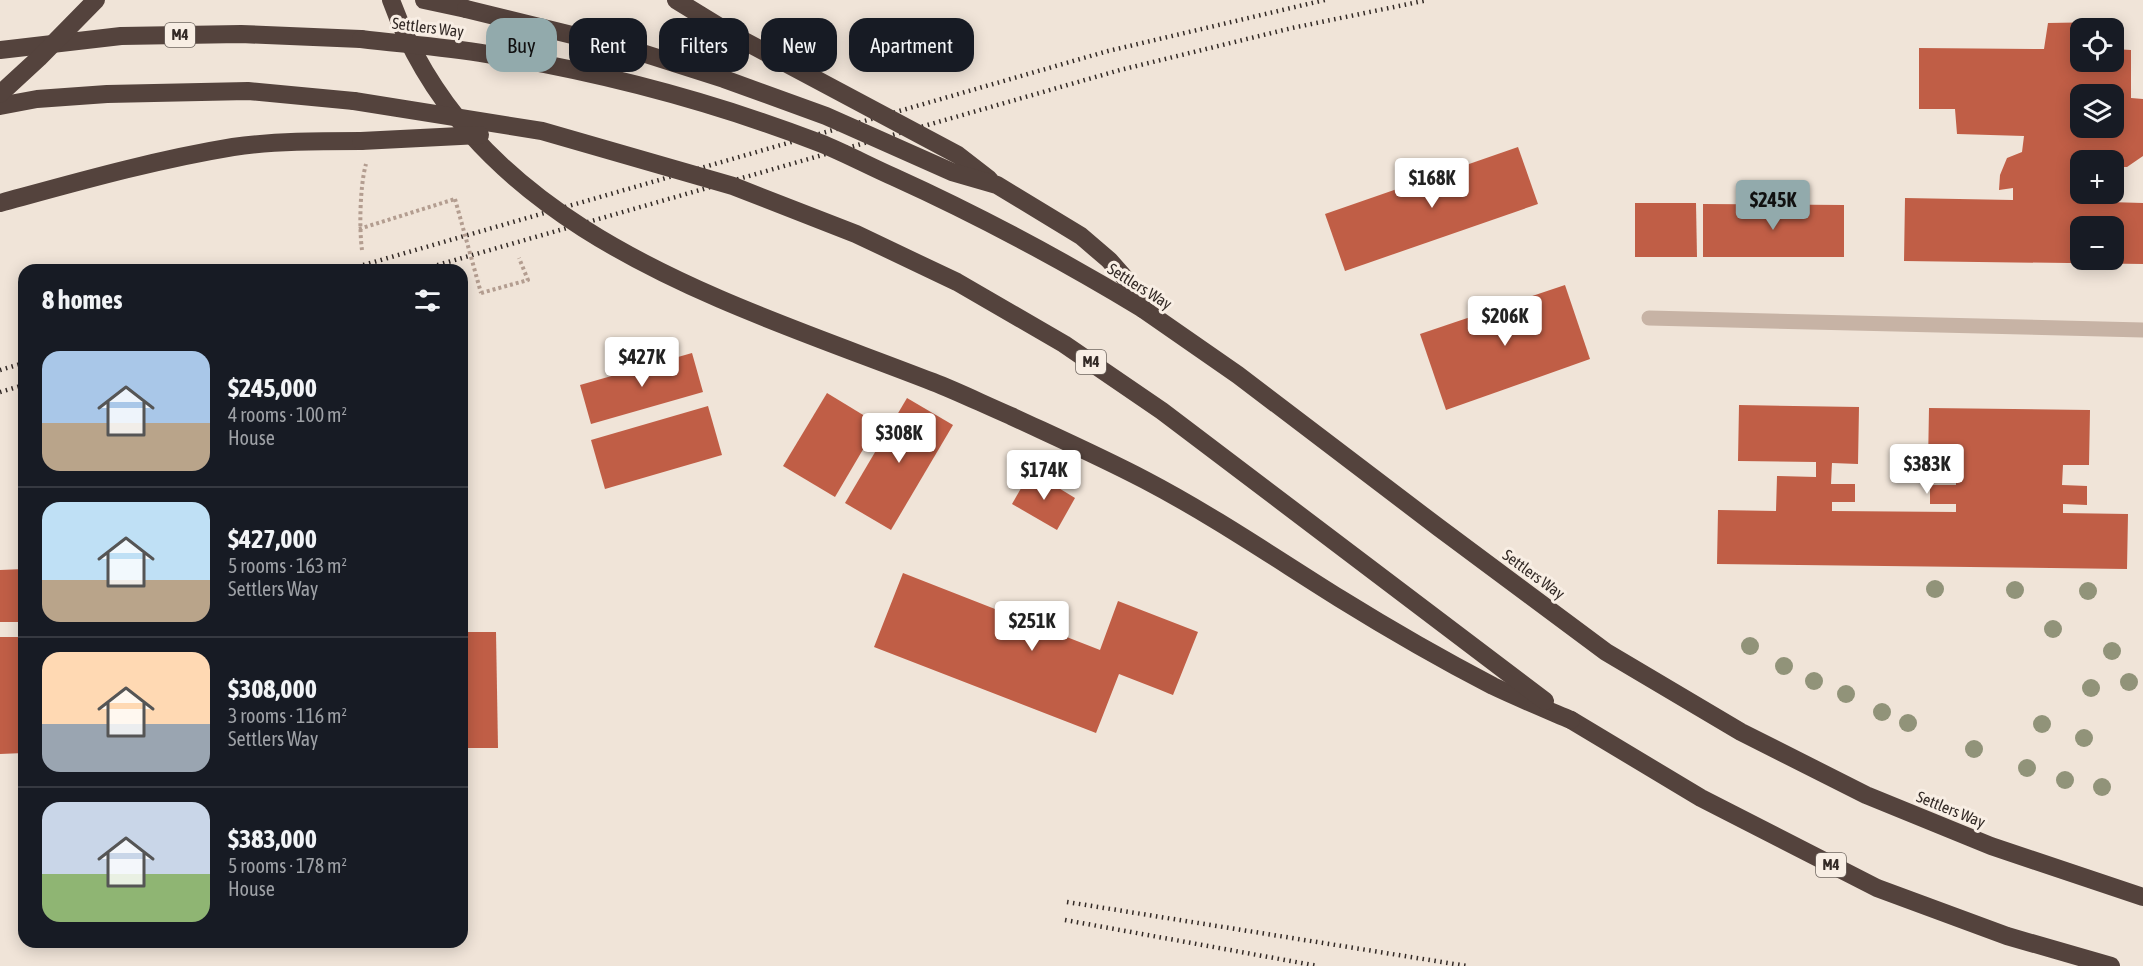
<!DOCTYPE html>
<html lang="en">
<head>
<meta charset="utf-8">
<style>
  :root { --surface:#171b24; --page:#242831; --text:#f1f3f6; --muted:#9ea1a6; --line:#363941; --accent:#92aaac }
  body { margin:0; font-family:"Asap Condensed",sans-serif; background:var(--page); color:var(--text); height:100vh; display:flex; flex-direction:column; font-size:22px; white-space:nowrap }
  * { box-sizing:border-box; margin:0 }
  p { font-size:20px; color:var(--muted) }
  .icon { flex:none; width:33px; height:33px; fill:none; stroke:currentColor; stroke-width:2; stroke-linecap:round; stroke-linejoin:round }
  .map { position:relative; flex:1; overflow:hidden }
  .drawer { position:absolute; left:18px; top:264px; width:450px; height:684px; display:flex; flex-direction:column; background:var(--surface); border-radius:18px; box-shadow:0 3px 15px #0003 }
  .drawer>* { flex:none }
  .guide { position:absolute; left:486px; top:18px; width:570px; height:54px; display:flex; gap:12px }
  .tools { position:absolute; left:2070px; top:18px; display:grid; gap:12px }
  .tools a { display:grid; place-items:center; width:54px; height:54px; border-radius:12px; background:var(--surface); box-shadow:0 3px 15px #0003; font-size:30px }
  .price { position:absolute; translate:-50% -51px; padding:0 14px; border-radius:6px; background:#fff; color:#222; font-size:20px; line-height:39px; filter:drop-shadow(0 2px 3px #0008) }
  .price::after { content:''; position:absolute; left:50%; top:36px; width:18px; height:14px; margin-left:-9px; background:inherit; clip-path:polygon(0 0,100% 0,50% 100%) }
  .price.on { background:var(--accent); color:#111 }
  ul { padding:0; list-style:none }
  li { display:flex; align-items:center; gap:18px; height:150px; padding:0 24px }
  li+li { border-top:2px solid var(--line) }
  li span { display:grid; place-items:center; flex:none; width:168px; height:120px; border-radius:18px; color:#555 }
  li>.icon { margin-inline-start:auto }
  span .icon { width:72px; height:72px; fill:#fffc; stroke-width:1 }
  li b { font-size:26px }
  h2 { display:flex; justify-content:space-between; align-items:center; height:72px; padding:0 24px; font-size:26px }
  .chip { padding:0 21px; border-radius:18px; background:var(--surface); box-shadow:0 3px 15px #0003; font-size:21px; line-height:54px }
  .chip.on { background:var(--accent); color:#111 }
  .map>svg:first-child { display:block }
  .building { fill:#c05e46; fill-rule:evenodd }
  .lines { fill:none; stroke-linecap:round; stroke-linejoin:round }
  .path { stroke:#b39d90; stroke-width:4; stroke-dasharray:3 3; stroke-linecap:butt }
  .lane { stroke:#c7b3a5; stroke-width:15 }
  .highway { stroke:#54433d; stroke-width:18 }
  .rail { stroke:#332a26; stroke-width:4.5; stroke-dasharray:1.5 4.5; stroke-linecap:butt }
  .path-bridge { stroke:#b39d90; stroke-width:4; stroke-dasharray:3 3; stroke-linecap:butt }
  .highway-bridge { stroke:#54433d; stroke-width:18 }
  .tree { fill:#919379 }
  .labels { text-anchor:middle; stroke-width:6; stroke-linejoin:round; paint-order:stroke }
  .shield { fill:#f8eee4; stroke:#6e655f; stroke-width:1.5 }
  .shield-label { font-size:15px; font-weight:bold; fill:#332a26 }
  .street-label { font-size:16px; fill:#332a26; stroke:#f8eee4 }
</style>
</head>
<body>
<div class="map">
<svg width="2143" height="966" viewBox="0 0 2143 966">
  <rect width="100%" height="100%" fill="#f0e4d8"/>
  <g class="building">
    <path d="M2104,22V28H2080V62H2114V49L2131,50V98L2143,99V156L2127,167H2114V160H2098V153H2074V201L2143,203V264L1904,261L1905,198L2013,200V188L1999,190L2000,175L2007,158L2022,152L2024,136L1957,134L1955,109H1919V48L2044,49L2048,23ZM2080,94H2114V128H2080ZM2080,226H2114V260H2080Z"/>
    <path d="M1518,147L1538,204L1345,271L1325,214Z"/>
    <path d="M1635,203H1696L1697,257H1635Z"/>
    <path d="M1703,204L1844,205V257H1703Z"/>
    <path d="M1565,285L1590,359L1446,410L1420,334Z"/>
    <path d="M692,353L703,392L591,424L580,385Z"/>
    <path d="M827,393L878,424L835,497L783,466Z"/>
    <path d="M907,398L953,425L891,530L845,503Z"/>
    <path d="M1739,405L1859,407L1858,464L1832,463L1831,484H1855V502H1832V511L1956,512V504H1930V485H1956V465L1928,464L1929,408L2090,410L2089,465H2063L2062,485L2087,486V505L2063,504V513L2128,514L2127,569L1717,564L1718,510L1776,511L1777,476L1816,477V462L1738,461Z"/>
    <path d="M708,406L722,455L605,489L591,440Z"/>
    <path d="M1031,471L1075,498L1057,530L1012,504Z"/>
    <path d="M24,569V622H0V570Z"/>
    <path d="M903,573L1100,650L1118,601L1198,632L1173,695L1119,674L1096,733L874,647Z"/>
    <path d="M462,632H496L498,748H462Z"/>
    <path d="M0,637H24V753L0,754Z"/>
  </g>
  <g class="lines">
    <g class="path">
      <path d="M359,229L455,199"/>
      <path d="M362,250C359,228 360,185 366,164"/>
      <path d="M481,293L528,280L519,258"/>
    </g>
    <path class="lane" d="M1649,318L2143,330"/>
    <g class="highway">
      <path d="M424,0L466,9"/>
      <path d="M0,50L121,36L241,34L361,39"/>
      <path d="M0,106L37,99L107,94L248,91L354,101"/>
      <path d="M0,203C77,182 154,160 233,147C275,141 318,141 361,141"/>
      <path d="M1143,309L1238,375L1438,527L1606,652L1741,732L1866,795L1991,846L2143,897"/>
      <path d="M1571,720L1701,798L1877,888L2007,936L2111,966"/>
    </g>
    <g class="rail">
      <path d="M346,270L1108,51L1325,0"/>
      <path d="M420,270L1120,70L1292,28L1428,0"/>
      <path d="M0,370L24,363"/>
      <path d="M0,392L24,385"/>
      <path d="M1067,902L1467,966"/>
      <path d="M1065,920L1318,966"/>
    </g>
    <path class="path-bridge" d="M455,199L481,293"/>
    <g class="highway-bridge">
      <path d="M391,0C475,232 725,301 933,382C959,392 985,405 1011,416C1056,437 1101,457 1145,480C1212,515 1275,558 1339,598C1389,629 1441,659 1493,686C1518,698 1545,709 1571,720"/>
      <path d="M676,0L733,35L958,155L989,179"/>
      <path d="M466,9L633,50L724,79L826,116L952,172L997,185L1081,236L1109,260L1124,277L1142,307"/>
      <path d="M361,39C403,44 445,47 487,54C600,72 713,102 820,143C845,153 869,166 894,177C980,216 1062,260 1143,309"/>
      <path d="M0,94L39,58L96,0"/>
      <path d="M354,101L542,131L733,186L856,234L957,282L1064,344L1162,411L1545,701"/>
      <path d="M361,141L480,135"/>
    </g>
  </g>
  <g class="tree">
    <circle cx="1935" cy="589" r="9"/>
    <circle cx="2015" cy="590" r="9"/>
    <circle cx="2088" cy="591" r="9"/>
    <circle cx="2053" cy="629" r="9"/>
    <circle cx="1750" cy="646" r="9"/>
    <circle cx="2112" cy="651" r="9"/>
    <circle cx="1784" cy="666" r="9"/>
    <circle cx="1814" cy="681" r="9"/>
    <circle cx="2129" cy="682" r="9"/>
    <circle cx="2091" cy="688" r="9"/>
    <circle cx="1846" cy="694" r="9"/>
    <circle cx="1882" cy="712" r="9"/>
    <circle cx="1908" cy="723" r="9"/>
    <circle cx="2042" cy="724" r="9"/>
    <circle cx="2084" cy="738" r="9"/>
    <circle cx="1974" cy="749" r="9"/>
    <circle cx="2027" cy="768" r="9"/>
    <circle cx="2065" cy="780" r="9"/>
    <circle cx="2102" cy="787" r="9"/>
  </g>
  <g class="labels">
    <g class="shield">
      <rect x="165" y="23" width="30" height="24" rx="4.5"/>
      <rect x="1076" y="350" width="30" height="24" rx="4.5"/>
      <rect x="1816" y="853" width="30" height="24" rx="4.5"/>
    </g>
    <g class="shield-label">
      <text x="180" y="40">M4</text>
      <text x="1091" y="367">M4</text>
      <text x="1831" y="870">M4</text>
    </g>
    <g class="street-label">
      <text transform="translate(428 27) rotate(7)" y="6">Settlers Way</text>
      <text transform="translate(1140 286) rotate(32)" y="6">Settlers Way</text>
      <text transform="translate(1534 574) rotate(36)" y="6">Settlers Way</text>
      <text transform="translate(1951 809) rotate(22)" y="6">Settlers Way</text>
    </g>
  </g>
</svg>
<div class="tools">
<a><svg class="icon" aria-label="locate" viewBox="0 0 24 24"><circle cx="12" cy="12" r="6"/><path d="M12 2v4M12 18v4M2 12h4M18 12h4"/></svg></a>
<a><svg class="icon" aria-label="layers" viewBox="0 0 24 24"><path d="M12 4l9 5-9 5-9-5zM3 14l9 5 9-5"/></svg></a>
<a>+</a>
<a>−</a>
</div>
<b class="price" style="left:1432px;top:209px">$168K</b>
<b class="price on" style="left:1773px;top:231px">$245K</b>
<b class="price" style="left:1505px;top:347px">$206K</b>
<b class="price" style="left:642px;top:388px">$427K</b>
<b class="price" style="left:899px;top:464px">$308K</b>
<b class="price" style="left:1927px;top:495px">$383K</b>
<b class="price" style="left:1044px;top:501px">$174K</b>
<b class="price" style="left:1032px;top:652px">$251K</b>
<div class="guide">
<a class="chip on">Buy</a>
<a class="chip">Rent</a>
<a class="chip">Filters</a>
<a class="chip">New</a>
<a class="chip">Apartment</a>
</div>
<section class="drawer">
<h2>8 homes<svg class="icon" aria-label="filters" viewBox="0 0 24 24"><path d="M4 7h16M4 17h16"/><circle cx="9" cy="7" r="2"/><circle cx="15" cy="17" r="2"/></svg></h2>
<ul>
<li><span style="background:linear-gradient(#a9c7e8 60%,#b9a48a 0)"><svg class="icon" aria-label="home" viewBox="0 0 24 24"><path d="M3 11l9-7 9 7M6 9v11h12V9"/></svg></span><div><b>$245,000</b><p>4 rooms · 100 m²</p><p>House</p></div></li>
<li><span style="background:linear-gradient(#bfe0f5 65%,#b9a48a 0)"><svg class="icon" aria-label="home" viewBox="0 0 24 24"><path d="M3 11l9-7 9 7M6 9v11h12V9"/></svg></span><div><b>$427,000</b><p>5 rooms · 163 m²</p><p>Settlers Way</p></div></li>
<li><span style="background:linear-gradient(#ffd9b3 60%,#9aa5b1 0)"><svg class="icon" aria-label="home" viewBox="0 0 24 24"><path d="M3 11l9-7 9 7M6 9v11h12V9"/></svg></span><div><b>$308,000</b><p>3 rooms · 116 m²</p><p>Settlers Way</p></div></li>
<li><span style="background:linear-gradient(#c9d6e8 60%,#8fb573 0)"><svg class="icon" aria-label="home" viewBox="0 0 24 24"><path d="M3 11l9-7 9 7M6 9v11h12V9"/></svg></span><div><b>$383,000</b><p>5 rooms · 178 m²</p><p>House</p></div></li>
</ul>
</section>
</div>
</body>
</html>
